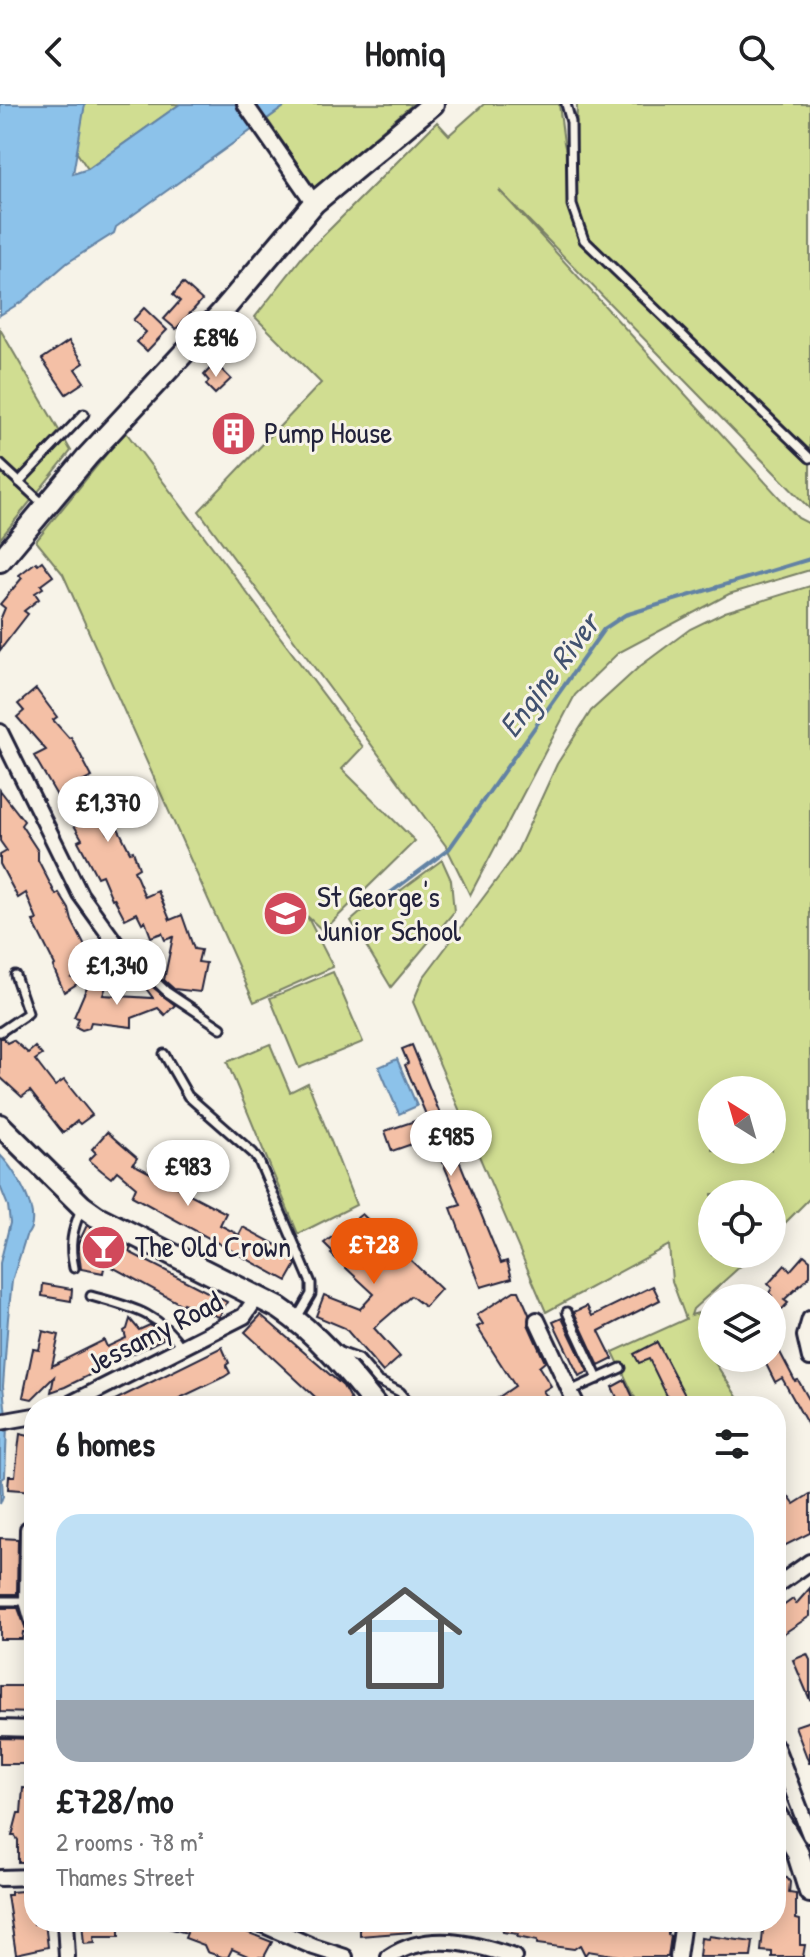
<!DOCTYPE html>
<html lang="en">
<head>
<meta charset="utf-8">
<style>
  :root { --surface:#fff; --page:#f6f6f6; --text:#202124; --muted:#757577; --line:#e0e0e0; --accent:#ea580c }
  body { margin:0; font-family:"Patrick Hand",sans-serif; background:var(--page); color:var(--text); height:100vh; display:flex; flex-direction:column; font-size:30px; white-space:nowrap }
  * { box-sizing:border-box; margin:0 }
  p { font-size:26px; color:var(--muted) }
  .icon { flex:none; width:44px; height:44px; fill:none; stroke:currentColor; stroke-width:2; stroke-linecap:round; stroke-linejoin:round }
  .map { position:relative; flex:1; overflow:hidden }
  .details { position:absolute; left:24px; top:1292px; width:762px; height:536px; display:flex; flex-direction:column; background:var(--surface); border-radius:32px; box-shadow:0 4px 20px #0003 }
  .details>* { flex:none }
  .needle { width:52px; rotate:323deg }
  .fabs { position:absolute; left:698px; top:972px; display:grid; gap:16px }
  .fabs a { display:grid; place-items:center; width:88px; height:88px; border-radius:50%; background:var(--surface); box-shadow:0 4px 20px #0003; font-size:40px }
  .price { position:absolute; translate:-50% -68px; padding:0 18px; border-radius:28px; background:#fff; color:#222; font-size:26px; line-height:52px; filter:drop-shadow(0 2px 4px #0008) }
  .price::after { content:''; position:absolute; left:50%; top:48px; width:24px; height:18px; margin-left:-12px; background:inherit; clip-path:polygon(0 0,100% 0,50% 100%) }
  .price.selected { background:var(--accent); color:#fff }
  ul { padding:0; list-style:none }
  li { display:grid; align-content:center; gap:16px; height:424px; padding:0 32px }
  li+li { border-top:2px solid var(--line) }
  li span { display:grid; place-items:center; height:248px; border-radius:24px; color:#555 }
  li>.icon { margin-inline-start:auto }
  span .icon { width:144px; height:144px; fill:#fffc; stroke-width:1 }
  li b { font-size:34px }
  h2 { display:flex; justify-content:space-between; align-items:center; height:96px; padding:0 32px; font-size:34px }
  header { display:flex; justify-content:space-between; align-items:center; height:104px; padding:0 32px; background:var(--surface); font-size:36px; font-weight:700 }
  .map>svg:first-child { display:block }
  .green { fill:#d0dd91; stroke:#798066; stroke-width:2; fill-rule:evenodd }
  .water { fill:#8cc2ea; stroke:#6282a4; stroke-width:2 }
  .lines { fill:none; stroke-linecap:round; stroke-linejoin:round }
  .stream { stroke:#6282a4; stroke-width:4 }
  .building { fill:#f4c0a6; stroke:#22223b; stroke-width:2 }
  .lane-casing { stroke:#22223b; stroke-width:13 }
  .street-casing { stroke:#22223b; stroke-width:20 }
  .secondary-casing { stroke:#22223b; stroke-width:26 }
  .lane { stroke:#f7f3e8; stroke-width:7 }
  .street { stroke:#f7f3e8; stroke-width:14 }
  .secondary { stroke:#f7f3e8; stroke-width:20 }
  .labels { text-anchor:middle; stroke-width:6; stroke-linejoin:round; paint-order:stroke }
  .poi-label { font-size:30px; fill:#22223b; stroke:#f7f3e8; text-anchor:start }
  .street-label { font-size:30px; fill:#22223b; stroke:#f7f3e8 }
  .water-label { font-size:32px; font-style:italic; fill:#425270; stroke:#f7f3e8 }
</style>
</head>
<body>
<header><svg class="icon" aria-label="back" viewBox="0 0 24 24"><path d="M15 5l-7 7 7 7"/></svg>Homiq<svg class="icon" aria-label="search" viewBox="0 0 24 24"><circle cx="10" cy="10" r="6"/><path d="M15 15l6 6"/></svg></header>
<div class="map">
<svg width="810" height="1853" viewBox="0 0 810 1853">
  <rect width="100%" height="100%" fill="#f7f3e8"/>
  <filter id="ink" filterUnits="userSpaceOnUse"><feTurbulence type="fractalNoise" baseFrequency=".0125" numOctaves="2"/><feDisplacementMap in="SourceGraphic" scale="16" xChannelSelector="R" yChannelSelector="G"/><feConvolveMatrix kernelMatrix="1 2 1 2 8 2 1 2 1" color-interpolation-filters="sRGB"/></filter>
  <g filter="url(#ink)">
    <g class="green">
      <path d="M84,0H180L88,65L75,46Z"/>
      <path d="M288,0H413L314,84L267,15Z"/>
      <path d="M484,0H559L564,39L575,84L577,0H810V405L499,86L798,414L810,420V466L729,490L618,549L575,591L470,791L446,742L199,407L321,279L255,213L303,152L437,18L449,31Z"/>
      <path d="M0,225L71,347L0,435Z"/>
      <path d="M125,327L363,643L342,665L415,737L323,827L307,812L333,863L254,898L63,470L36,437Z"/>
      <path d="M810,482V1094L772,1132V1090H712V1150H754L693,1205L691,1211L698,1209L703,1235L712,1254L743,1302H639L613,1248L686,1215L672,1177L669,1141L546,1208L413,898L423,874L516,750L557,660L591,607L639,563L690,525L725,508ZM712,986H772V1046H712Z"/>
      <path d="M442,756L451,776L454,808L391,883L351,817L369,801L370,804L382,800Z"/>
      <path d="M333,868L363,938L299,964L270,894Z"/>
      <path d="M270,940L290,988L308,979L356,1101L298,1130L227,958Z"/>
    </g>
    <g class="water">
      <path d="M0,0H85L73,70L88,65L180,0H288L116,123L114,129L67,159L23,197L0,211Z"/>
      <path d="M397,955L417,1002L399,1010L379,963Z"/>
      <path d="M0,1051C15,1066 45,1113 26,1132L12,1177L8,1214L3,1282L7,1322L5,1373L2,1375L3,1392L0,1400V1159L10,1119L8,1102L0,1082Z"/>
    </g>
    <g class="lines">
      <path class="stream" d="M378,798L449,745L604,525L625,511L810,455"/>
    </g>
    <g class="building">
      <path d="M183,179L202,196L176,225L164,215L180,197L173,191Z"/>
      <path d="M144,204L167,226L147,247L137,238L146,228L133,216Z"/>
      <path d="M69,237L84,259L75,265L84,278L66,290L42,255Z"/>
      <path d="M215,259L231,275L215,290L206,281L209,277L204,271Z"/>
      <path d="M232,311L240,319L235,324L246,334L239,341L220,324Z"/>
      <path d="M42,457L53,472L41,481L43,484L35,489L39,495L24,507L28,510L0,546V516L5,504L0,500L22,474L19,471L36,458L38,460Z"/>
      <path d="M36,585L57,613L53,616L69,634L71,633L92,673L78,680L91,704H95L108,729L118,724L130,748L133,747L139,764L134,767L145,793L158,787L170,816L182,811L194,845L201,846L198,858L206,859L200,888L174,885L164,876L173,833L165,836L162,829L151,833L145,817L142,819L137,809L125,815L114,794L112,795L102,771L97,773L86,752L78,737L82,735L34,652L46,646L17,613L24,607L18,600Z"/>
      <path d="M0,686L24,717L21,721L38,747V756L56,791L59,789L69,805L72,817L95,862L72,873L83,876L64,888L53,863L55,861L33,817L37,816L26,789L18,794L0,760V751L7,747L0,737Z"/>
      <path d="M89,878L106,883L103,891L153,894L145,883L149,880L175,901L165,911L158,904L132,914V923L91,918L89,924L82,926L76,923L79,914L74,913Z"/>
      <path d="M0,934H3L7,939L13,936L28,949L35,943L42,951L35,956L55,982L64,976L92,1011L80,1020L77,1017L63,1029L30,987L22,993L0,973Z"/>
      <path d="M412,941L501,1159L507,1157L512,1174L481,1183L451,1104L461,1101L432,1033L392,1047L385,1027L427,1013L405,961L408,959L402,945Z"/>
      <path d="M107,1028L137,1054L133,1060L164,1076L165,1073L180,1081L178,1084L226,1109L220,1121L239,1131L243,1123L282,1144L279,1148L294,1157L296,1161L287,1177L132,1092L136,1083L117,1067L111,1074L102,1067L89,1056L96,1049L92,1045Z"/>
      <path d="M362,1110L441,1185L425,1203L411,1192L374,1224L400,1253L383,1268L345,1224L316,1212L324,1191L360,1205L374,1190L331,1150L333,1148L324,1139Z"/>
      <path d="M87,1121L131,1144L129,1148L227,1198L219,1213L183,1199L182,1201L105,1159L103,1169L81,1165L78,1140Z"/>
      <path d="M804,1151L810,1156V1172L784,1196L788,1199L772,1216V1192L769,1189L772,1184L768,1180L785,1161L790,1167Z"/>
      <path d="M43,1180L72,1185L71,1197L42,1192Z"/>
      <path d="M653,1182L660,1196L599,1227L613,1255L599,1262L574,1208L587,1202L592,1212Z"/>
      <path d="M514,1187H519L529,1210L528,1220L545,1258L539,1263L551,1282L543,1287L554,1302H486L515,1282L477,1223L483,1220L477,1211Z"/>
      <path d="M261,1211L343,1282L354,1302H325L245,1228Z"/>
      <path d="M562,1214L588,1268L579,1272L553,1218Z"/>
      <path d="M130,1215L139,1226L150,1221L165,1234L65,1283L51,1288L54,1273L32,1295L23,1293L33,1245L39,1246L43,1227L59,1231L52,1262L104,1236L107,1243L126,1234L124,1227L127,1225Z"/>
      <path d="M772,1233L795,1277L798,1276L810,1297V1325L782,1274L775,1278L763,1254H772Z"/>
      <path d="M657,1238L687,1295L675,1302L667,1292L649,1255L639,1259L634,1250Z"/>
      <path d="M222,1243L229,1259L226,1261L230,1269L224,1273L163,1302H103Z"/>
      <path d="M625,1276L637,1302H621L612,1283Z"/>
      <path d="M20,1330L34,1333V1347L28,1371H34V1387L8,1385L9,1372H15Z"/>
      <path d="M785,1388L794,1400L810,1390V1429L776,1446V1393Z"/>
      <path d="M0,1434L18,1435L17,1490H0Z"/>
      <path d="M810,1484V1512L783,1530L776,1520V1507L793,1495L796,1500Z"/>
      <path d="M0,1504H18L27,1528H23L22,1535H0Z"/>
      <path d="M807,1550L810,1556V1596L793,1556Z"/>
      <path d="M0,1582H34V1609L0,1608Z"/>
      <path d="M810,1617V1659H809L795,1622Z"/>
      <path d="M0,1634L34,1635V1660H0Z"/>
      <path d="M23,1684L34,1685V1758H18V1736L15,1732H12L18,1709H21Z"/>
      <path d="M776,1772L787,1774L790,1778L789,1789L796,1790V1815L800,1816V1841H805L803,1853H772V1848L761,1847L764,1818H776Z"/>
      <path d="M34,1786V1820L45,1819L48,1843L16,1850L7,1791H11V1788Z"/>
      <path d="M82,1818H119V1833H94L95,1839L84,1840Z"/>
      <path d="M160,1818H221L272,1838L264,1853H250L232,1845L228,1853H222L207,1848L204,1841L185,1834L187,1829L160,1822Z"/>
      <path d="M360,1818H411V1828L360,1832Z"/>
      <path d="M500,1818H606L668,1827V1831L671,1832L668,1853H625L588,1847L585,1851L580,1841L574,1845L537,1840V1837L517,1833L518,1830L503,1828Z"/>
      <path d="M709,1832L753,1838L751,1853H699L701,1834L708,1835Z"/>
    </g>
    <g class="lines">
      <defs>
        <g id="lane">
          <path d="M566,0L571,18L572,101L584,136L810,354"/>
          <path d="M0,360L43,400"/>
          <path d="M19,378L84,310"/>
          <path d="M120,844L167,888L221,924"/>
          <path d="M0,928L28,909L15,871"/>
          <path d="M164,950L188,992L253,1049L259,1057L311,1179V1190L297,1214"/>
          <path d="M74,1164C69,1141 72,1127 81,1105"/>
          <path d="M91,1192C130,1203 159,1208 182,1244"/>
          <path d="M567,1208L598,1275"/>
          <path d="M337,1247L359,1255L378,1277L400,1288L412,1302"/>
          <path d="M570,1287L621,1264"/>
          <path d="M0,1497H27"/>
        </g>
        <g id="street">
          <path d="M245,0L314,99"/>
          <path d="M0,628L80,790L119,844"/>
          <path d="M810,1215L805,1232L810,1254"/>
          <path d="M537,1216L577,1302"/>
          <path d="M66,1302L244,1212L257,1193"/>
          <path d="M0,1318L34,1312"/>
          <path d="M28,1425L27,1497L34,1521"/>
          <path d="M776,1482L810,1458"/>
          <path d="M0,1624L34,1625"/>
          <path d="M776,1643L810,1731"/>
          <path d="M0,1774L34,1773"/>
          <path d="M65,1818L67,1853"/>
          <path d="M257,1818L314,1843L345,1853"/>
          <path d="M389,1853C428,1827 473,1839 514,1853"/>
          <path d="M678,1853L683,1818"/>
        </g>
        <g id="secondary">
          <path d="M0,457L87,353L222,208L314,99L433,0"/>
          <path d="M0,1021L82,1102L96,1112L279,1204C318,1230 347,1266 376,1302"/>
          <path d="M776,1711L797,1747L810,1788"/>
        </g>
      </defs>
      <use href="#lane" class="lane-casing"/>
      <use href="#street" class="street-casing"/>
      <use href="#secondary" class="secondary-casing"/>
      <use href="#lane" class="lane"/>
      <use href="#street" class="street"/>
      <use href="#secondary" class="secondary"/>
    </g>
  </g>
  <defs>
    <symbol id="building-disc" viewBox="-11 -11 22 22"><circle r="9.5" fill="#d1495b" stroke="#f7f3e8"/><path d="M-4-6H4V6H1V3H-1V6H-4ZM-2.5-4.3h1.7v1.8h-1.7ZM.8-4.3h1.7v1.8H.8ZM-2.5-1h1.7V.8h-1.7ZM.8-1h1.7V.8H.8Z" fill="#fff"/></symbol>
    <symbol id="school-disc" viewBox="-11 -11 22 22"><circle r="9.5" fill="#d1495b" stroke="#f7f3e8"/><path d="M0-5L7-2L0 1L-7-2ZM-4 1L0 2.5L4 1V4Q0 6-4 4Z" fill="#fff"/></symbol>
    <symbol id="bar-disc" viewBox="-11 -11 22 22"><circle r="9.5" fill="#d1495b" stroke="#f7f3e8"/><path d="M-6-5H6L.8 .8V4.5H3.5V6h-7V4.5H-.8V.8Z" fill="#fff"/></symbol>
  </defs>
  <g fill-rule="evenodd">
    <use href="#building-disc" x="208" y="304" width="51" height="51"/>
    <use href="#school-disc" x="260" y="784" width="51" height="51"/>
    <use href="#bar-disc" x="78" y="1118" width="51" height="51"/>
  </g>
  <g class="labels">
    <g class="poi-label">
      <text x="264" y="339">Pump House</text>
      <text x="317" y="803">St George's<tspan x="317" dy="34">Junior School</tspan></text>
      <text x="135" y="1153">The Old Crown</text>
    </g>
    <g class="street-label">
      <text transform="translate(154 1229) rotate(-27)" y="10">Jessamy Road</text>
    </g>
    <g class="water-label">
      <text transform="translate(549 571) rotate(-53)" y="11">Engine River</text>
    </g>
  </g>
</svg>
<div class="fabs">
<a><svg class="needle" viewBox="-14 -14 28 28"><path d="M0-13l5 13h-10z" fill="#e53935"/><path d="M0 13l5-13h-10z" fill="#757577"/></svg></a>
<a><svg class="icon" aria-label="locate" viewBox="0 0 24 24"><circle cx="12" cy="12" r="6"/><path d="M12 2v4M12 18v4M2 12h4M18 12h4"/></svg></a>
<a><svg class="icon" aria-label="layers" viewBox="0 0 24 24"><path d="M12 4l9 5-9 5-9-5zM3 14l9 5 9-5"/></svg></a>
</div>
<b class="price" style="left:216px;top:275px">£896</b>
<b class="price" style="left:108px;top:740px">£1,370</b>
<b class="price" style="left:117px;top:903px">£1,340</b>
<b class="price" style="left:451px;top:1074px">£985</b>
<b class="price" style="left:188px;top:1104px">£983</b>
<b class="price selected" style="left:374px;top:1182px">£728</b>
<section class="details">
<h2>6 homes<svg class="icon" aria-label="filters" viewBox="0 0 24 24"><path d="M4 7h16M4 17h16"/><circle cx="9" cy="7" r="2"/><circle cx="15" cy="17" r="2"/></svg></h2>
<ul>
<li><span style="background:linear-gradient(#bfe0f5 75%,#9aa5b1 0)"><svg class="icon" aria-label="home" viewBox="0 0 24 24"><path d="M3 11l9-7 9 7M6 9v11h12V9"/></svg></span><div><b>£728/mo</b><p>2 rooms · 78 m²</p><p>Thames Street</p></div></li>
</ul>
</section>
</div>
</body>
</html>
